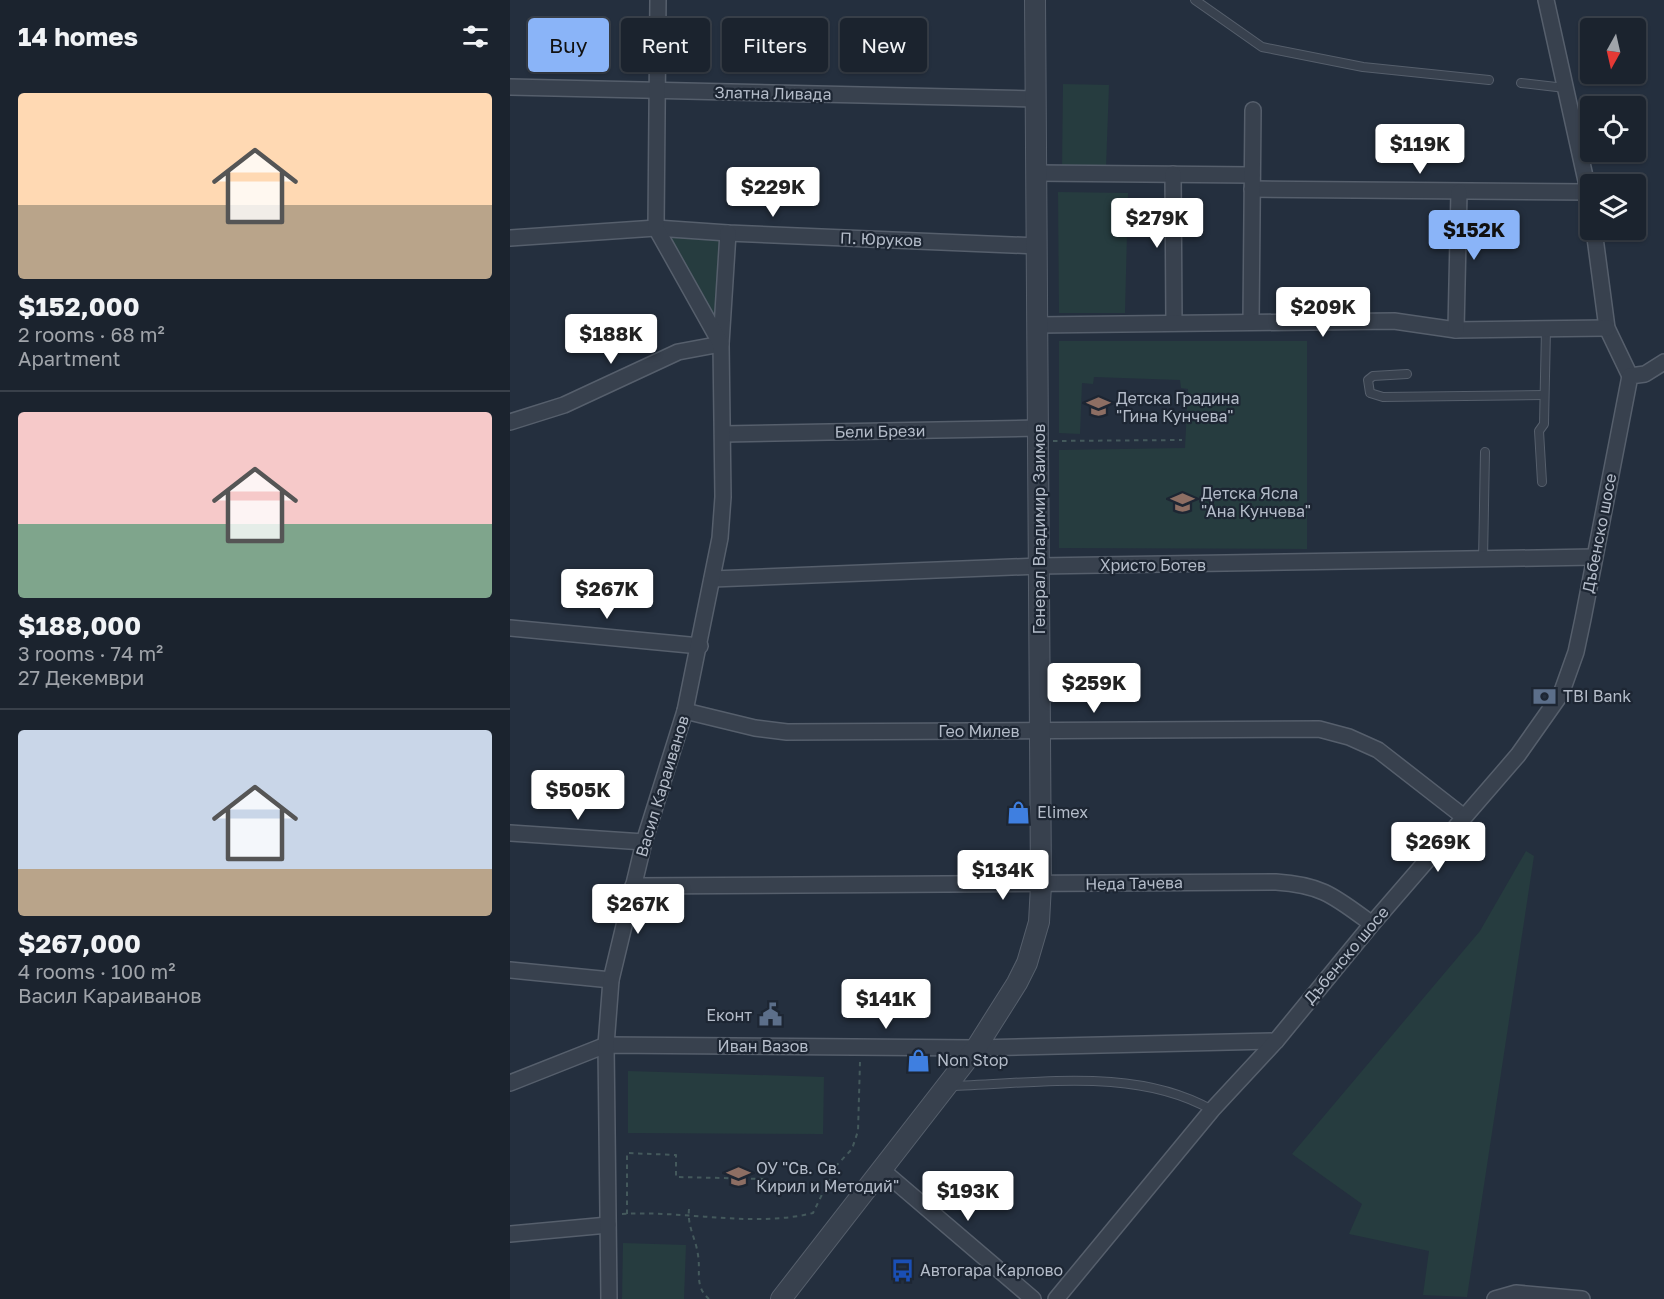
<!DOCTYPE html>
<html lang="en">
<head>
<meta charset="utf-8">
<style>
  :root { --surface:#1b232e; --page:#242b36; --text:#f1f3f6; --muted:#a0a4aa; --line:#39404a; --accent:#8ab4f8 }
  body { margin:0; font-family:"Golos Text",sans-serif; background:var(--page); color:var(--text); height:100vh; display:flex; flex-direction:column; font-size:22px; white-space:nowrap }
  * { box-sizing:border-box; margin:0 }
  p { font-size:20px; color:var(--muted) }
  .icon { flex:none; width:33px; height:33px; fill:none; stroke:currentColor; stroke-width:2; stroke-linecap:round; stroke-linejoin:round }
  .map { position:relative; flex:1; overflow:hidden }
  .drawer { display:flex; flex-direction:column; background:var(--surface); width:510px }
  .drawer>* { flex:none }
  .banner { position:absolute; left:18px; top:18px; width:570px; height:54px; display:flex; gap:12px }
  .needle { width:39px; rotate:188deg }
  .buttons { position:absolute; left:1070px; top:18px; display:grid; gap:12px }
  .buttons a { display:grid; place-items:center; width:66px; height:66px; border-radius:6px; background:var(--surface); box-shadow:0 2px 4px #0004,0 0 0 2px var(--line); font-size:30px }
  .price { position:absolute; translate:-50% -51px; padding:0 14px; border-radius:6px; background:#fff; color:#222; font-size:20px; line-height:39px; filter:drop-shadow(0 2px 3px #0008) }
  .price::after { content:''; position:absolute; left:50%; top:36px; width:18px; height:14px; margin-left:-9px; background:inherit; clip-path:polygon(0 0,100% 0,50% 100%) }
  .price.on { background:var(--accent); color:#111 }
  ul { padding:0; list-style:none }
  li { display:grid; align-content:center; gap:12px; height:318px; padding:0 18px }
  li+li { border-top:2px solid var(--line) }
  li span { display:grid; place-items:center; height:186px; border-radius:6px; color:#555 }
  li>.icon { margin-inline-start:auto }
  span .icon { width:108px; height:108px; fill:#fffc; stroke-width:1 }
  li b { font-size:26px }
  h2 { display:flex; justify-content:space-between; align-items:center; height:72px; padding:0 18px; font-size:26px }
  .pill { padding:0 21px; border-radius:6px; background:var(--surface); box-shadow:0 2px 4px #0004,0 0 0 2px var(--line); font-size:21px; line-height:54px }
  .pill.on { background:var(--accent); color:#111 }
  main { display:flex; flex:1; min-height:0 }
  .map>svg:first-child { display:block }
  .green { fill:#263c3f }
  .lines { fill:none; stroke-linecap:round; stroke-linejoin:round }
  .service-casing { stroke:#565f6c; stroke-width:10 }
  .minor-casing { stroke:#565f6c; stroke-width:18 }
  .tertiary-casing { stroke:#565f6c; stroke-width:22 }
  .path { stroke:#44595c; stroke-width:2; stroke-dasharray:4.5 4.5; stroke-linecap:butt }
  .service { stroke:#38414e; stroke-width:8 }
  .minor { stroke:#38414e; stroke-width:15 }
  .tertiary { stroke:#38414e; stroke-width:20 }
  .labels { text-anchor:middle; stroke-width:4.5; stroke-linejoin:round; paint-order:stroke }
  .street-label { font-size:16px; fill:#b4bcc9; stroke:#1d2633 }
  .poi-label { font-size:16px; fill:#b4bcc9; stroke:#1d2633; text-anchor:start }
</style>
</head>
<body>
<main>
<section class="drawer">
<h2>14 homes<svg class="icon" aria-label="filters" viewBox="0 0 24 24"><path d="M4 7h16M4 17h16"/><circle cx="9" cy="7" r="2"/><circle cx="15" cy="17" r="2"/></svg></h2>
<ul>
<li><span style="background:linear-gradient(#ffd9b3 60%,#b9a48a 0)"><svg class="icon" aria-label="home" viewBox="0 0 24 24"><path d="M3 11l9-7 9 7M6 9v11h12V9"/></svg></span><div><b>$152,000</b><p>2 rooms · 68 m²</p><p>Apartment</p></div></li>
<li><span style="background:linear-gradient(#f6c9c9 60%,#7fa58c 0)"><svg class="icon" aria-label="home" viewBox="0 0 24 24"><path d="M3 11l9-7 9 7M6 9v11h12V9"/></svg></span><div><b>$188,000</b><p>3 rooms · 74 m²</p><p>27 Декември</p></div></li>
<li><span style="background:linear-gradient(#c9d6e8 75%,#b9a48a 0)"><svg class="icon" aria-label="home" viewBox="0 0 24 24"><path d="M3 11l9-7 9 7M6 9v11h12V9"/></svg></span><div><b>$267,000</b><p>4 rooms · 100 m²</p><p>Васил Караиванов</p></div></li>
</ul>
</section>
<div class="map">
<svg width="1154" height="1299" viewBox="0 0 1154 1299">
  <rect width="100%" height="100%" fill="#242f3e"/>
  <g class="green">
    <path d="M553,84L599,85L596,168H552Z"/>
    <path d="M548,192L618,193L615,313H549Z"/>
    <path d="M146,228L218,233L211,344Z"/>
    <path d="M549,341H797V549L549,548V450L675,448L678,389L671,388L670,380L584,377L583,384L572,383L570,434L549,433Z"/>
    <path d="M1016,851L1024,856L957,1297L913,1295L919,1251L839,1234L852,1204L782,1154L970,931Z"/>
    <path d="M118,1071L314,1077L313,1134L118,1133Z"/>
    <path d="M113,1243L176,1245L174,1299H112Z"/>
  </g>
  <g class="lines">
    <defs>
      <g id="service">
        <path d="M685,0L752,47L853,67L979,80"/>
        <path d="M1011,83L1055,88"/>
        <path d="M897,374L863,376L858,380L860,393L873,397L1034,395"/>
        <path d="M1032,482L1029,431L1034,424L1036,329"/>
        <path d="M973,560L975,452"/>
        <path d="M439,1086C525,1084 625,1066 702,1110"/>
      </g>
      <g id="minor">
        <path d="M1036,0L1080,199"/>
        <path d="M0,87L525,99"/>
        <path d="M526,173L742,175"/>
        <path d="M663,174L664,323"/>
        <path d="M742,189L1079,192"/>
        <path d="M1084,230L1097,328L1120,376"/>
        <path d="M0,238L146,228L218,233L527,246"/>
        <path d="M741,322L743,110"/>
        <path d="M527,325L884,321L946,330L1097,328"/>
        <path d="M946,330L949,192"/>
        <path d="M0,422L54,405L168,352L211,344L218,233"/>
        <path d="M213,434L528,428"/>
        <path d="M202,579L529,566L1084,557"/>
        <path d="M0,628L190,646"/>
        <path d="M175,711L245,728L277,732L809,729L839,737L868,750L954,817"/>
        <path d="M0,833L134,842"/>
        <path d="M123,886L766,882C813,885 825,897 862,924"/>
        <path d="M0,970L101,980"/>
        <path d="M0,1083L96,1045L466,1048L766,1041"/>
        <path d="M372,1170L523,1299"/>
        <path d="M0,1234L98,1225"/>
        <path d="M99,1299L96,1045L101,980L134,842L175,711L210,538L213,497L211,344L146,228L148,0"/>
        <path d="M546,1299L702,1110L766,1041L862,924L1008,755L1051,694L1066,652L1073,619L1120,376L1135,374L1154,362"/>
        <path d="M985,1299L1006,1293L1072,1299"/>
      </g>
      <path id="tertiary" d="M271,1299L466,1048L507,983L517,963L529,922L531,885L525,0"/>
    </defs>
    <use href="#service" class="service-casing"/>
    <use href="#minor" class="minor-casing"/>
    <use href="#tertiary" class="tertiary-casing"/>
    <g class="path">
      <path d="M543,441L672,440"/>
      <path d="M179,1209C177,1226 186,1239 188,1255C191,1272 184,1286 199,1299"/>
      <path d="M112,1214C174,1210 243,1228 303,1213L326,1166L342,1149L348,1131L350,1062"/>
      <path d="M117,1214V1153L166,1155V1177L258,1179"/>
    </g>
    <use href="#service" class="service"/>
    <use href="#minor" class="minor"/>
    <use href="#tertiary" class="tertiary"/>
  </g>
  <defs>
    <symbol id="school-bare" viewBox="-9 -9 18 18"><path d="M0-5L7-2L0 1L-7-2ZM-4 1L0 2.5L4 1V4Q0 6-4 4Z" fill="#8d6e63" stroke="#1d2633" stroke-width="2.5" paint-order="stroke"/></symbol>
    <symbol id="bank-bare" viewBox="-9 -9 18 18"><path d="M-6-4H6V4H-6ZM0-2.3a2.3 2.3 0 1 0 0 4.6a2.3 2.3 0 1 0 0-4.6Z" fill="#5c6f8a" stroke="#1d2633" stroke-width="2.5" paint-order="stroke"/></symbol>
    <symbol id="shop-bare" viewBox="-9 -9 18 18"><path d="M-5-2.5h2.3a2.7 3.5 0 0 1 5.4 0H5L5.5 6h-11ZM-1.5-2.5h3a1.5 2.3 0 0 0-3 0Z" fill="#3f7fe0" stroke="#1d2633" stroke-width="2.5" paint-order="stroke"/></symbol>
    <symbol id="civic-bare" viewBox="-9 -9 18 18"><path d="M-.6-6.5H3V-4.5H.6V-3L4-1V1h2V6H-6V1h2V-1L-.6-3ZM-1.2 2.5V6h2.4V2.5Z" fill="#5c6f8a" stroke="#1d2633" stroke-width="2.5" paint-order="stroke"/></symbol>
    <symbol id="bus-bare" viewBox="-9 -9 18 18"><path d="M-5-6H5V4H4V6H2V4H-2V6H-4V4H-5ZM-3.5-4V0h7V-4ZM-3.5 1.2v1.5H-2V1.2ZM2 1.2v1.5H3.5V1.2Z" fill="#1a4fb4" stroke="#1d2633" stroke-width="2.5" paint-order="stroke"/></symbol>
  </defs>
  <g fill-rule="evenodd">
    <use href="#school-bare" x="572" y="390" width="33" height="33"/>
    <use href="#school-bare" x="656" y="486" width="33" height="33"/>
    <use href="#bank-bare" x="1018" y="680" width="33" height="33"/>
    <use href="#shop-bare" x="492" y="796" width="33" height="33"/>
    <use href="#civic-bare" x="244" y="998" width="33" height="33"/>
    <use href="#shop-bare" x="392" y="1044" width="33" height="33"/>
    <use href="#school-bare" x="212" y="1160" width="33" height="33"/>
    <use href="#bus-bare" x="376" y="1254" width="33" height="33"/>
  </g>
  <g class="labels">
    <g class="street-label">
      <text transform="translate(263 93) rotate(1)" y="6">Златна Ливада</text>
      <text transform="translate(371 239) rotate(2)" y="6">П. Юруков</text>
      <text transform="translate(370 431) rotate(-1)" y="6">Бели Брези</text>
      <text transform="translate(529 529) rotate(-90)" y="6">Генерал Владимир Заимов</text>
      <text transform="translate(1089 533) rotate(-79)" y="6">Дъбенско шосе</text>
      <text x="643" y="571">Христо Ботев</text>
      <text x="469" y="737">Гео Милев</text>
      <text transform="translate(152 786) rotate(-73)" y="6">Васил Караиванов</text>
      <text transform="translate(624 883) rotate(-1)" y="6">Неда Тачева</text>
      <text transform="translate(836 955) rotate(-50)" y="6">Дъбенско шосе</text>
      <text x="253" y="1052">Иван Вазов</text>
    </g>
    <g class="poi-label">
      <text x="606" y="404">Детска Градина<tspan x="606" dy="18">"Гина Кунчева"</tspan></text>
      <text x="691" y="499">Детска Ясла<tspan x="691" dy="18">"Ана Кунчева"</tspan></text>
      <text x="1053" y="702">TBI Bank</text>
      <text x="527" y="818">Elimex</text>
      <text x="242" y="1021" text-anchor="end">Еконт</text>
      <text x="427" y="1066">Non Stop</text>
      <text x="246" y="1174">ОУ "Св. Св.<tspan x="246" dy="18">Кирил и Методий"</tspan></text>
      <text x="410" y="1276">Автогара Карлово</text>
    </g>
  </g>
</svg>
<div class="buttons">
<a><svg class="needle" viewBox="-14 -14 28 28"><path d="M0-13l5 13h-10z" fill="#e53935"/><path d="M0 13l5-13h-10z" fill="#a0a4aa"/></svg></a>
<a><svg class="icon" aria-label="locate" viewBox="0 0 24 24"><circle cx="12" cy="12" r="6"/><path d="M12 2v4M12 18v4M2 12h4M18 12h4"/></svg></a>
<a><svg class="icon" aria-label="layers" viewBox="0 0 24 24"><path d="M12 4l9 5-9 5-9-5zM3 14l9 5 9-5"/></svg></a>
</div>
<b class="price" style="left:910px;top:175px">$119K</b>
<b class="price" style="left:263px;top:218px">$229K</b>
<b class="price" style="left:647px;top:249px">$279K</b>
<b class="price on" style="left:964px;top:261px">$152K</b>
<b class="price" style="left:813px;top:338px">$209K</b>
<b class="price" style="left:101px;top:365px">$188K</b>
<b class="price" style="left:97px;top:620px">$267K</b>
<b class="price" style="left:584px;top:714px">$259K</b>
<b class="price" style="left:68px;top:821px">$505K</b>
<b class="price" style="left:928px;top:873px">$269K</b>
<b class="price" style="left:493px;top:901px">$134K</b>
<b class="price" style="left:128px;top:935px">$267K</b>
<b class="price" style="left:376px;top:1030px">$141K</b>
<b class="price" style="left:458px;top:1222px">$193K</b>
<div class="banner">
<a class="pill on">Buy</a>
<a class="pill">Rent</a>
<a class="pill">Filters</a>
<a class="pill">New</a>
</div>
</div>
</main>
</body>
</html>
